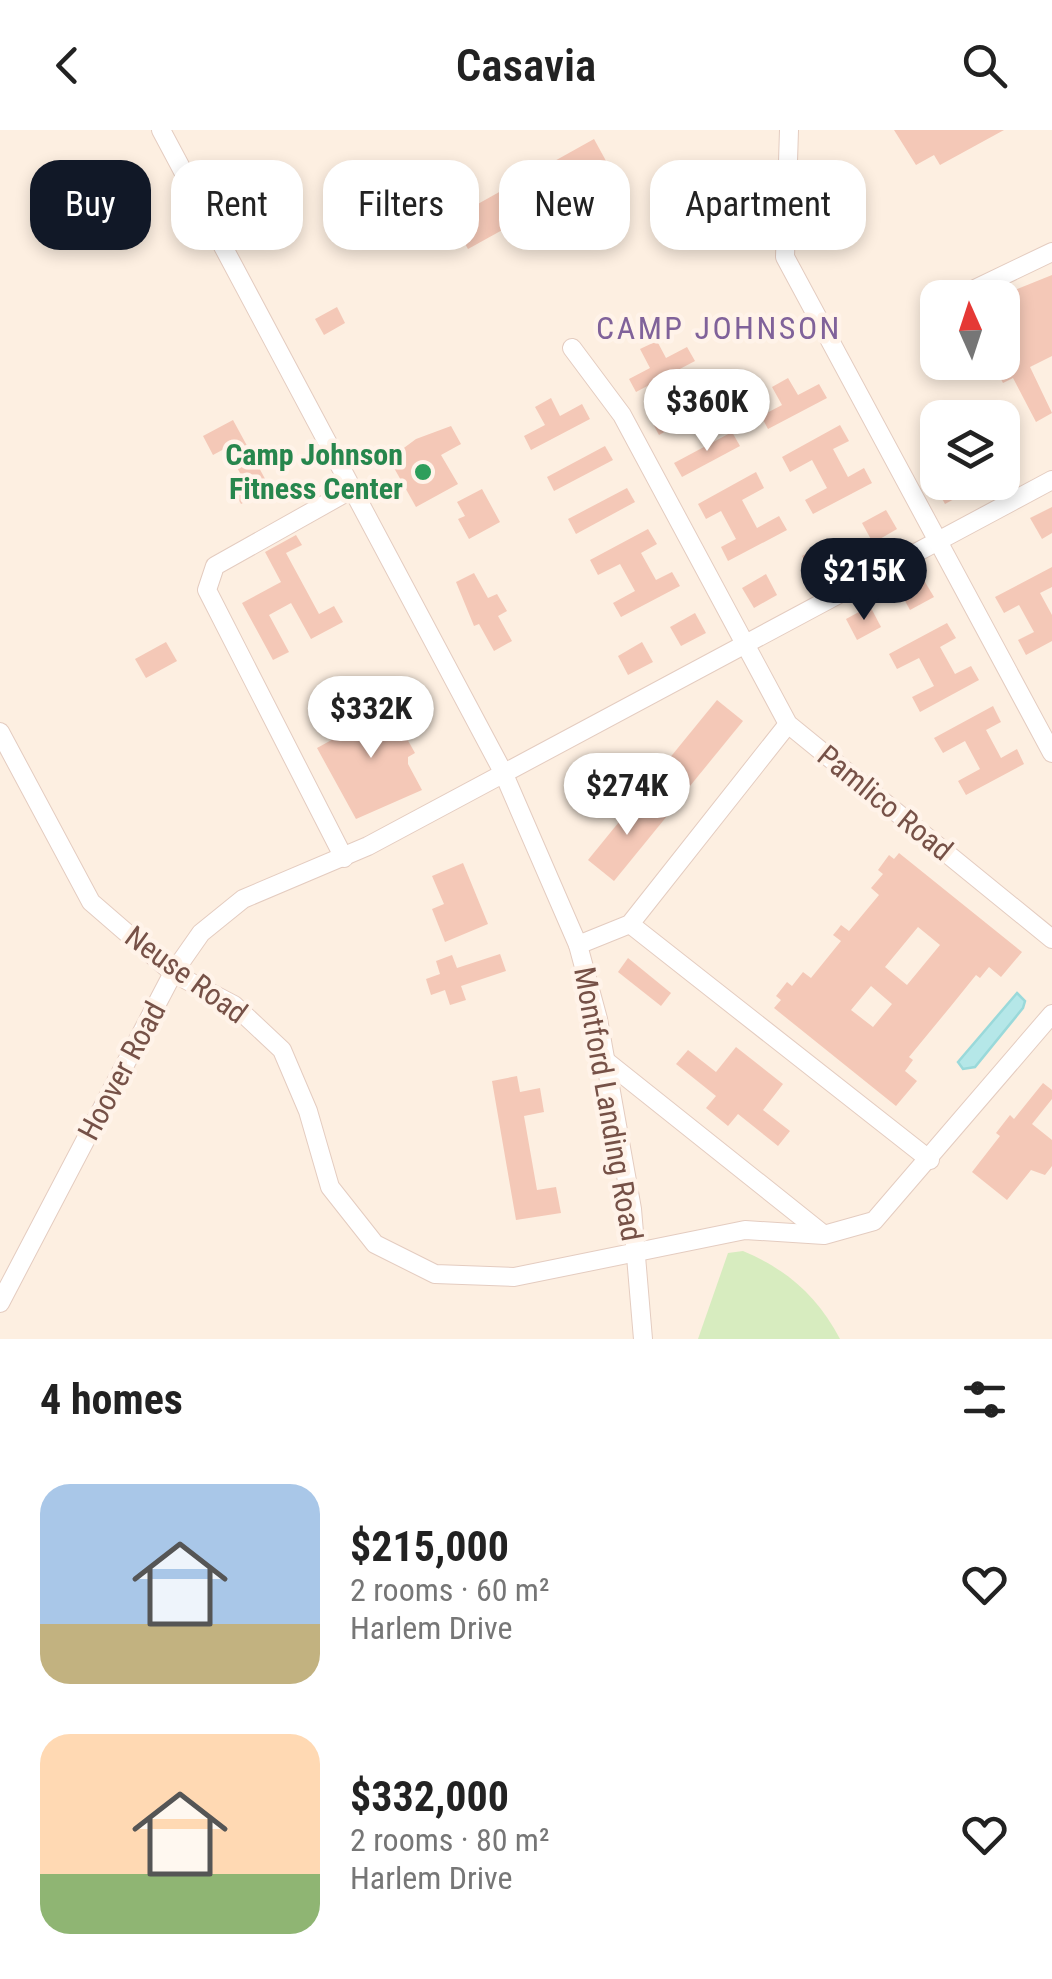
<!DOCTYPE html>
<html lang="en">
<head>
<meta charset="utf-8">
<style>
  :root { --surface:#fff; --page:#f2f2f2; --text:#222; --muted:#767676; --accent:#111827 }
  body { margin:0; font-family:"Roboto Condensed",sans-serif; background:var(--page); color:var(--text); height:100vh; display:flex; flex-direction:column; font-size:38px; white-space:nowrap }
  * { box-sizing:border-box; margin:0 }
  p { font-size:32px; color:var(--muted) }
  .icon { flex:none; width:55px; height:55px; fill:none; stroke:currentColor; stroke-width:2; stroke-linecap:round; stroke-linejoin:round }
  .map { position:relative; height:1209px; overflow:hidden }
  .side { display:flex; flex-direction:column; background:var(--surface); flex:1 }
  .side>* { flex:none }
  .hud { position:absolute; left:30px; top:30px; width:992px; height:90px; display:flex; gap:20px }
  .needle { width:65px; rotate:357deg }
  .tools { position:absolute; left:920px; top:150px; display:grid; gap:20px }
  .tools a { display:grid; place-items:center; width:100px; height:100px; border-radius:20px; background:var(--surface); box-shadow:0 5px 15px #0003; font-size:50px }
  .price { position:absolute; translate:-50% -85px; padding:0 22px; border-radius:35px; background:#fff; color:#222; font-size:32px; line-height:65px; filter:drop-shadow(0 2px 5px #0008) }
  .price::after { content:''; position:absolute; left:50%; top:60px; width:30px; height:22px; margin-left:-15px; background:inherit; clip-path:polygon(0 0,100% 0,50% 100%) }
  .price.selected { background:var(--accent); color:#fff }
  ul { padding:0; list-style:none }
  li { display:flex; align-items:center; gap:30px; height:250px; padding:0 40px }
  li span { display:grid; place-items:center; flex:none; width:280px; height:200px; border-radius:30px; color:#555 }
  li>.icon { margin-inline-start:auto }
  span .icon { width:120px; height:120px; fill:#fffc; stroke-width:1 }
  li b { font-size:42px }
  h2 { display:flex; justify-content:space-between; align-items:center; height:120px; padding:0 40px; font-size:42px }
  .pill { padding:0 35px; border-radius:30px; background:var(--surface); box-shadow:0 5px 15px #0003; font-size:35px; line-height:90px }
  .pill.selected { background:var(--accent); color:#fff }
  header { display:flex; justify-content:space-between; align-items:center; height:130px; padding:0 40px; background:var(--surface); font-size:45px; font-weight:600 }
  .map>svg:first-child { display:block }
  .green { fill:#d7ecbf }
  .water { fill:#b5e7e8; stroke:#9ad9da; stroke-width:2.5 }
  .building { fill:#f4c8b7; fill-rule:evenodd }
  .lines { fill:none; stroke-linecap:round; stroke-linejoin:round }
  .minor-casing { stroke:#e4ccc0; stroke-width:20 }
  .minor { stroke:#fff; stroke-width:18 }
  .leisure-dot { fill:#2e9e5b; stroke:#fff3e9; stroke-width:4 }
  .labels { text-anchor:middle; stroke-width:9; stroke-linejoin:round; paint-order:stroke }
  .leisure-label { font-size:30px; font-weight:bold; fill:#27864d; stroke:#fff3e9; text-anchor:end }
  .street-label { font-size:30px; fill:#765147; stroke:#fff3e9 }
  .neighbourhood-label { font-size:32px; letter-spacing:2.5px; fill:#80629a; stroke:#fff3e9 }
</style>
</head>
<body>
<header><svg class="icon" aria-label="back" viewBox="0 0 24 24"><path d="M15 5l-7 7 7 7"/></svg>Casavia<svg class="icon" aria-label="search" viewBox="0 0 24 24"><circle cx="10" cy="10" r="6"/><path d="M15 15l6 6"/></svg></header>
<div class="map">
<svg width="1052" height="1209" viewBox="0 0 1052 1209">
  <rect width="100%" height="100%" fill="#fdefe1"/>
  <path class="green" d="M743,1121C788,1140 817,1166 840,1209H698L728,1123Z"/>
  <path class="water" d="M1017,863L1025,871L1023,878L975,937L963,939L958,932Z"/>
  <g class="building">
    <path d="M894,0H1004L940,35L934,25L916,35Z"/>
    <path d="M594,9L611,40L468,119L451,89Z"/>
    <path d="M1052,145V226L1030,237L1052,283L1036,292L1013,248L1003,253L992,232H1002V165Z"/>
    <path d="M337,177L345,193L324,205L315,189Z"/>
    <path d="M657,211L666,228L687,217L695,231L636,262L629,249L650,238L640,219Z"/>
    <path d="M788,248L798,265L819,254L827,268L768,299L761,286L782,275L772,257Z"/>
    <path d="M709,259L717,273L659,305L651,290Z"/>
    <path d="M551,268L560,286L582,274L590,289L531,320L524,306L545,295L535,277Z"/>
    <path d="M233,290L270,358L241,374L232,357L244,350L226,318L213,325L203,306Z"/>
    <path d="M840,295L849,311L833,319L848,347L864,338L872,353L813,384L805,370L827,358L812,330L790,342L782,327Z"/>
    <path d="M451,296L461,314L441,325L458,354L416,377L389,329L416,309Z"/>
    <path d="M732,302L740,316L682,347L674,333Z"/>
    <path d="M605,316L613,330L554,361L547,347Z"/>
    <path d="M756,342L764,358L742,370L757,398L779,386L787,400L728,431L721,417L736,409L721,381L706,389L698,374Z"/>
    <path d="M933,352H964L969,361L945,374Z"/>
    <path d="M627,358L635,372L576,404L568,389Z"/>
    <path d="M482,359L500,392L469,409L458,389L465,386L457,372Z"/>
    <path d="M1052,377V403L1042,409L1030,388Z"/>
    <path d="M886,380L897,399L873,413L862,393Z"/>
    <path d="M648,399L657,414L641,423L656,450L672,442L680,456L621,487L613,473L635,461L620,434L598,445L590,430Z"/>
    <path d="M296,405L302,415L286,423L319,484L334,476L343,492L311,509L291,473L269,485L289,522L273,530L242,473L281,452L265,422Z"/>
    <path d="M826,412L837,432L813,445L802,426Z"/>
    <path d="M1052,437V457L1040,463L1052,485V511L1026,525L1018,510L1034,502L1019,475L1004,483L995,467Z"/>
    <path d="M474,443L488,468L497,464L507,481L498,486L512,511L494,521L479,494L474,496L456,452Z"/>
    <path d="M766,444L777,465L754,478L742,458Z"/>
    <path d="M922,447L934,467L910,480L899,460Z"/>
    <path d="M870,476L881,497L857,510L846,489Z"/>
    <path d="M695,483L706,503L681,516L670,497Z"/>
    <path d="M947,493L956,508L940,517L955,544L971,536L979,550L920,582L912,567L934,556L919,528L897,539L889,524Z"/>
    <path d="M166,512L177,531L146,548L135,529Z"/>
    <path d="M642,512L653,532L628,545L618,526Z"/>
    <path d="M717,570L743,591L690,656L664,635Z"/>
    <path d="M378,573L382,578L388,575L415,623L408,627V634L422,660L356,689L317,618L337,607L332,599Z"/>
    <path d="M993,576L1001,592L986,600L1001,628L1017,619L1024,634L966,665L958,651L980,639L965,611L943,623L934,608Z"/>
    <path d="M641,665L667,686L614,751L588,730Z"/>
    <path d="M899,723L1022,822L1001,847L989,837L980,848L976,845L951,876L909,927L913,930L905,941L917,951L896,976L774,878L781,870L776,866L787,852L792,856L803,842L811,848L841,811L833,805L838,799L841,795L849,801L879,765L871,758L883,744L878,740L889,725L894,729ZM918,797L940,815L907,855L885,837ZM871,856L892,874L873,897L851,880Z"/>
    <path d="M463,733L488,794L445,812L432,779L444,774L432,746Z"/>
    <path d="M500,824L506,841L461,856L466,870L450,875L445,860L431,865L426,849L440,844L436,831L452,825L457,838Z"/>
    <path d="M628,828L671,863L661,876L618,842Z"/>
    <path d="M736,917L783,954L763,980L790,1001L778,1016L738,984L728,996L706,978L716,966L676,934L688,920L716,942Z"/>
    <path d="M517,946L520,962L540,958L544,982L524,986L537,1060L556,1057L561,1083L516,1090L492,951Z"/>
    <path d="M1043,953L1052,960V969L1032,994L1052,1010V1036L1045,1045L1031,1040L1007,1070L972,1042L1000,1006L996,1003L1010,985L1014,989Z"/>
  </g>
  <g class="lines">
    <defs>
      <g id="minor">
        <path d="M161,0L503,642L578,815L598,889L632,1079L643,1209"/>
        <path d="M789,0L785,127L1052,623"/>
        <path d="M956,168L1052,122"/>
        <path d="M938,186V193"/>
        <path d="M572,218L622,285L788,594L1052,809"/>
        <path d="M0,602L91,772L173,843L234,875L282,920L308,981L330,1057L375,1114L435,1144L514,1147L745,1100L824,1105L874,1091L1052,884"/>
        <path d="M344,728L207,460L215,436L354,358"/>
        <path d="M630,794L930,1030"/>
        <path d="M578,815L630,794L788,594"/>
        <path d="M606,931L823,1104"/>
        <path d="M0,1173L173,843L201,803L243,769L368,716L1052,350"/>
      </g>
    </defs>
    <use href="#minor" class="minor-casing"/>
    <use href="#minor" class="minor"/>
  </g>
  <circle class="leisure-dot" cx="423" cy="342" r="10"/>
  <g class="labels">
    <g class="leisure-label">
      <text x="403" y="335">Camp Johnson<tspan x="403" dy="34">Fitness Center</tspan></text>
    </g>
    <g class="street-label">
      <text transform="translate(885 673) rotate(39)" y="10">Pamlico Road</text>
      <text transform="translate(186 845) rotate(36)" y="10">Neuse Road</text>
      <text transform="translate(122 941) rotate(-62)" y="10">Hoover Road</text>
      <text transform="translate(608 974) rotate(80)" y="10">Montford Landing Road</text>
    </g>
    <g class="neighbourhood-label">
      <text x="719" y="209">CAMP JOHNSON</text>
    </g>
  </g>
</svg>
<div class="tools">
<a><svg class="needle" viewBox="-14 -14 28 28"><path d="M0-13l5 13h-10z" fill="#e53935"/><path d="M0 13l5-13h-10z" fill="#767676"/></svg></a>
<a><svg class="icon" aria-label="layers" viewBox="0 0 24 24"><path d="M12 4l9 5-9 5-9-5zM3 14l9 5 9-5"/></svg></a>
</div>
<b class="price" style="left:707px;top:324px">$360K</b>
<b class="price selected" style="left:864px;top:493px">$215K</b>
<b class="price" style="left:371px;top:631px">$332K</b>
<b class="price" style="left:627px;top:708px">$274K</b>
<div class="hud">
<a class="pill selected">Buy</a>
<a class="pill">Rent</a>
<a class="pill">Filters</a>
<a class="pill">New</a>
<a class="pill">Apartment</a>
</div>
</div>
<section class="side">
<h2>4 homes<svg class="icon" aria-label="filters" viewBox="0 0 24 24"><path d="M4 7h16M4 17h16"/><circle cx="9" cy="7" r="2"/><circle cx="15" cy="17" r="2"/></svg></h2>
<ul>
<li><span style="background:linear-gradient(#a9c7e8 70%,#c2b280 0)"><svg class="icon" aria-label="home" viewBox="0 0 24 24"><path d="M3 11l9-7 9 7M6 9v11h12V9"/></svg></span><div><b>$215,000</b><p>2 rooms · 60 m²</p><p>Harlem Drive</p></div><svg class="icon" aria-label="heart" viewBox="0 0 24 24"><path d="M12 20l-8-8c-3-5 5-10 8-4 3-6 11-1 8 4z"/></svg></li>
<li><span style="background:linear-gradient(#ffd9b3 70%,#8fb573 0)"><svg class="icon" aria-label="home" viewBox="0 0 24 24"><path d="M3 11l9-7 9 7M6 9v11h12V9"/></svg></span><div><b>$332,000</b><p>2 rooms · 80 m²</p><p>Harlem Drive</p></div><svg class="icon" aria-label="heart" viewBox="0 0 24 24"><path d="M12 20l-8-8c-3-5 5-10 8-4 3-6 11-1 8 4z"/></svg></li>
</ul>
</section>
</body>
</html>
